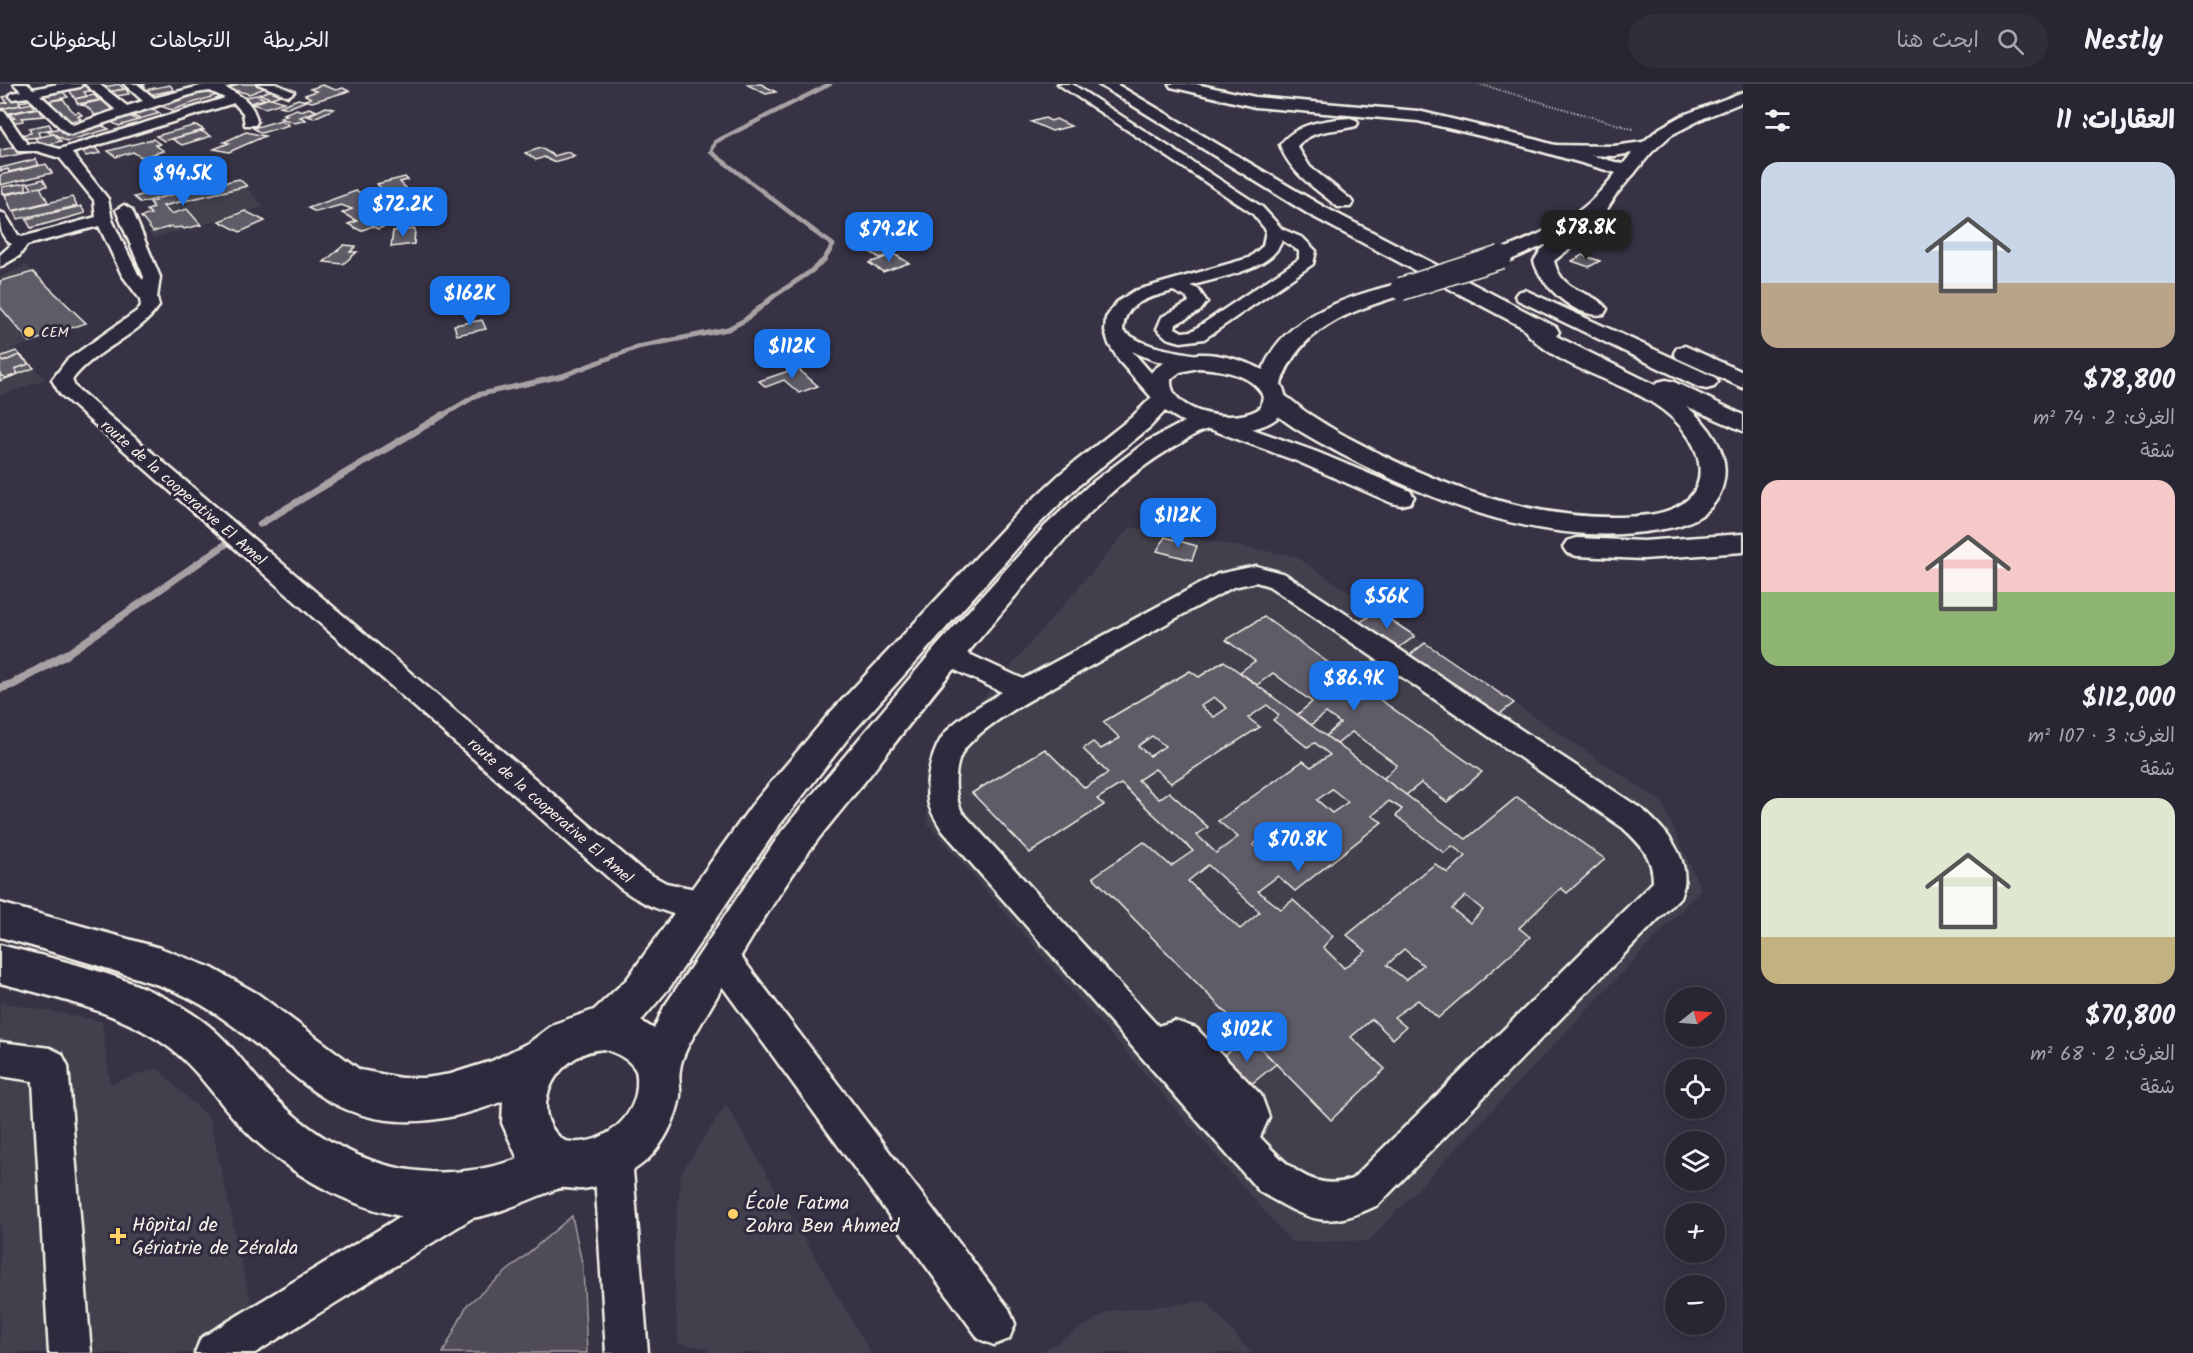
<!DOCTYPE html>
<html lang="ar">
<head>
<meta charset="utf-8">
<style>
  :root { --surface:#292633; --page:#312e3b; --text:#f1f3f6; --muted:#a5a5ac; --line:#45434e; --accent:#1a73e8 }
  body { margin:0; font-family:Kalam,"Playpen Sans Arabic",sans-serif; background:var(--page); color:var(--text); direction:rtl; height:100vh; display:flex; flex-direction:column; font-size:22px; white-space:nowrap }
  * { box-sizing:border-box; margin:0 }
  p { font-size:20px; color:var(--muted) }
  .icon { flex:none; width:33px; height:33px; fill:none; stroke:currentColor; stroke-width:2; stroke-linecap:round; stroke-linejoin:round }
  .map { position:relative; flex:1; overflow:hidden; direction:ltr }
  .sheet { display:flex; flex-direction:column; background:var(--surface); width:450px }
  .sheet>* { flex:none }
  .needle { width:39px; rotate:73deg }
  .buttons { position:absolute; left:1665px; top:903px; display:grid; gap:12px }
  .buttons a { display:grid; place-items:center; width:60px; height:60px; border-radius:50%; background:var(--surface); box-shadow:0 3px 15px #0003,0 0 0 2px var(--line); font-size:30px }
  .price { position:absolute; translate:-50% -51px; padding:0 14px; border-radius:12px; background:var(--accent); color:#fff; font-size:20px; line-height:39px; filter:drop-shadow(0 2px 3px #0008) }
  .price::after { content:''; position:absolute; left:50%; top:36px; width:18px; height:14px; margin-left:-9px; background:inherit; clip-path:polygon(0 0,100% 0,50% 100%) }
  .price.on { background:#222; color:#fff }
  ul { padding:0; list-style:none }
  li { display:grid; align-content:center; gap:12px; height:318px; padding:0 18px }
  li span { display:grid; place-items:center; height:186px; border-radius:18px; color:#555 }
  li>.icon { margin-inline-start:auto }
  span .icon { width:108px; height:108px; fill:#fffc; stroke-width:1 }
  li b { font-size:26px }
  h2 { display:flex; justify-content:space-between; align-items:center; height:72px; padding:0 18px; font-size:26px }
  header { display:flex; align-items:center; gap:36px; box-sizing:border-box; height:84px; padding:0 30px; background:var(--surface); border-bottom:2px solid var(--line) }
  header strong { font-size:28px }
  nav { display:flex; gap:33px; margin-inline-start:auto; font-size:21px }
  .search { width:420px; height:54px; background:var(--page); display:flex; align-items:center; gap:15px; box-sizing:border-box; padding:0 21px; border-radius:33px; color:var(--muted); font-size:22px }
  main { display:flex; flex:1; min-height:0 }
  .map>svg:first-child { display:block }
  .built { fill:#433f4e }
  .green { fill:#504b59; stroke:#a29ea0; stroke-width:1.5 }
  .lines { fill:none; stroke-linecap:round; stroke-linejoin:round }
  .stream-far3 { stroke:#a6a2a4; stroke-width:4.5 }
  .stream-far2 { stroke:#a6a2a4; stroke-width:5 }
  .stream-far1 { stroke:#a6a2a4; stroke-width:7 }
  .stream { stroke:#a6a2a4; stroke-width:9 }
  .building { fill:#5f5c67; stroke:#f4f1e8; stroke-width:1.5; fill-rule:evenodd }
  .minor-casing { stroke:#f4f1e8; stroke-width:5 }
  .major-casing { stroke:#f4f1e8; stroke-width:5 }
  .highway-casing { stroke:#f4f1e8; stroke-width:5 }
  .path { stroke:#f4f1e8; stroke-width:2; stroke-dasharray:1 2; stroke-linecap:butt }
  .minor { fill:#2f2a3d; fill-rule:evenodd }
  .major { fill:#2f2a3d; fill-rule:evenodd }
  .highway { fill:#2f2a3d; fill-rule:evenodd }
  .major-bridge-casing { stroke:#f4f1e8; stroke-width:25; stroke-linecap:butt }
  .major-bridge { stroke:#2f2a3d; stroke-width:22 }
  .poi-dot { fill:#ffd166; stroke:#2f2a3d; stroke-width:2 }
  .labels { text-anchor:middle; stroke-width:6; stroke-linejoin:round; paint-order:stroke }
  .far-poi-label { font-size:14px; fill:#f4f1e8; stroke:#2f2a3d; text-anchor:start }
  .street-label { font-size:16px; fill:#f4f1e8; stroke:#2f2a3d }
  .near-poi-label { font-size:20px; fill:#f4f1e8; stroke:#2f2a3d; text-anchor:start }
</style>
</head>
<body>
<header>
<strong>Nestly</strong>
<div class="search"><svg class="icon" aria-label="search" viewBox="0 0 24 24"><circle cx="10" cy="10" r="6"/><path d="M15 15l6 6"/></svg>ابحث هنا</div>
<nav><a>الخريطة</a><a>الاتجاهات</a><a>المحفوظات</a></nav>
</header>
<main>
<section class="sheet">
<h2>العقارات: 11<svg class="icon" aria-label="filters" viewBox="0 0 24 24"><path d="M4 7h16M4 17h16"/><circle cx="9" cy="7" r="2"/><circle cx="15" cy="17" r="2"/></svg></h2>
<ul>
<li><span style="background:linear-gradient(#c9d6e8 65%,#b9a48a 0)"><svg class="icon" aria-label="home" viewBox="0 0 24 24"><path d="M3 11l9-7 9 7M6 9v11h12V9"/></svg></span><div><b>$78,800</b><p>الغرف: 2 · 74 m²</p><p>شقة</p></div></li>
<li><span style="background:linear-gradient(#f6c9c9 60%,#8fb573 0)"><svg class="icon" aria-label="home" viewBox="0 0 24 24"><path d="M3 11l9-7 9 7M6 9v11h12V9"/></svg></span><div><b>$112,000</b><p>الغرف: 3 · 107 m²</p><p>شقة</p></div></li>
<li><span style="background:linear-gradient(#dfe7d0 75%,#c2b280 0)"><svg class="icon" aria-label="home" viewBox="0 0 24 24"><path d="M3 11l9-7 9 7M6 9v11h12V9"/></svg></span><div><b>$70,800</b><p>الغرف: 2 · 68 m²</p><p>شقة</p></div></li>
</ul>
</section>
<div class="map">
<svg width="1743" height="1269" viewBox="0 0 1743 1269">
  <rect width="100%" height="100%" fill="#373244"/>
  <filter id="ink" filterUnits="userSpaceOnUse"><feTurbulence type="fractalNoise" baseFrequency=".0167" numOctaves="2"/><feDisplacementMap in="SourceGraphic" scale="12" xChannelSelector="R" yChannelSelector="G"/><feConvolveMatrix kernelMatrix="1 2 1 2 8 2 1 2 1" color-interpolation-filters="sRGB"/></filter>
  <g filter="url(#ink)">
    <g class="built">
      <path d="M239,95L264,123L154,154L149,149L153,147L141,133L151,130L147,126L154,124L150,118L155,115Z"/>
      <path d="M26,181L86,239L13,265L46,295L0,312V193Z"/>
      <path d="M1130,443L1295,472L1662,718L1701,805L1369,1157L1291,1158L927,739V680Z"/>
      <path d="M0,918L102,937L110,1000L157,984L210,1035L262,1269H0Z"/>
      <path d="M726,1020L871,1269H711L705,1264L678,1259L673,1171L681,1089Z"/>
      <path d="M1206,1217L1251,1269H1040L1109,1227Z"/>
    </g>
    <path class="green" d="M572,1132L583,1184L587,1269H443L467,1221Z"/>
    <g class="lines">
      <path class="stream-far3" d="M813,146L711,68L715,58L830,0"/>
      <path class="stream-far2" d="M440,333L477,311L562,292L638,263L728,245L745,236L774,212L810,188L824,176L833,161L811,145"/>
      <g class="stream-far1">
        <path d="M260,440L443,331"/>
        <path d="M64,572L226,460"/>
      </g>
      <path class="stream" d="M0,604L13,600L67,570"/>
    </g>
    <g class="building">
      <path d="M85,0L90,7L84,8L87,12L75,15L66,1Z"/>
      <path d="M119,0L124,5L100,10L95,5Z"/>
      <path d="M130,0H146L143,1L145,3L138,4L140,7L170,1L174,6L139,13Z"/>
      <path d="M232,0H256L268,3L249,10L223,3Z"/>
      <path d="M746,0H761L776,8L766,10Z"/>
      <path d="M322,1L336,6L343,4L349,7L312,18L305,16L311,14L305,11L317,7L310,5Z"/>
      <path d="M126,5L129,10L117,12L115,10L108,11L107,8Z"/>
      <path d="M197,5L217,11L172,26L157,21Z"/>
      <path d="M272,6L284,10L271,14L284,18L265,24L252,20L270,14L259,10Z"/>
      <path d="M63,8L68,13L39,19L34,14Z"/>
      <path d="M21,9L27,17L19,18L21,21L0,25V20L7,18L3,13Z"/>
      <path d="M94,11L99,16L78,20L75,15Z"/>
      <path d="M256,11L265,15L250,19L241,14Z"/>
      <path d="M63,15L74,29L79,28L82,31L78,32L81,35L57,40L45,24L54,22L50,17Z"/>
      <path d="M298,15L306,17L288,24L280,22Z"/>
      <path d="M102,16L114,27L95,31L86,22L80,21Z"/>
      <path d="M32,19L34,24L0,31V25Z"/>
      <path d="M146,22L160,29L140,35L125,28Z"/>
      <path d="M326,23L334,25L314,34L307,32Z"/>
      <path d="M38,24L43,32L22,34L23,37L6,40L4,36L15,34L9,30Z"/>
      <path d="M309,24L317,27L300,33L306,36L295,39L280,34L287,31L283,30L297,25L301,27Z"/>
      <path d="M123,29L138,36L119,42L105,35Z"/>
      <path d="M1045,34L1051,37L1056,35L1071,42L1052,47L1031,38Z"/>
      <path d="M91,36L109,45L67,57L48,47Z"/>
      <path d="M281,36L289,41L261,49L253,44Z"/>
      <path d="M49,40L52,45L38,48L40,53L18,55L16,52L31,49L29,44Z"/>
      <path d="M196,41L204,46L164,57L156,52Z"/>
      <path d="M201,47L211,52L182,61L172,55Z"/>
      <path d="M246,48L265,52L229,68L214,65L229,59L224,58Z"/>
      <path d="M54,50L61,57L42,62L35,54Z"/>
      <path d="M153,55L160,60L155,61L164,67L141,73L133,68L116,73L108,67Z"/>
      <path d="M26,61L30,68L1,74L0,71V66Z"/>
      <path d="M94,62L100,69L86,72L80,65Z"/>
      <path d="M541,64L554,72L568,68L575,72L553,78L544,73L536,76L525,69Z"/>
      <path d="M36,75L39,81L9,88L8,85L1,87L0,84Z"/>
      <path d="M46,80L52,89L0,101V91Z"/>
      <path d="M206,93L213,99L141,119L134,113Z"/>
      <path d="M405,93L408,96L400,98L408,106L375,112L370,108L382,105L377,100Z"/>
      <path d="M43,95L47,102L32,105L28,99Z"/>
      <path d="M239,95L247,102L163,122L171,130L187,125L201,141L184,145L182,143L174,144L172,142L153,148L141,133L151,130L147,126L154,124L150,118L156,117L155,115Z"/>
      <path d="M26,99V106L3,110L2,103Z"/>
      <path d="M40,103L48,118L12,127L5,111Z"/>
      <path d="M356,107L372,114L363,118L402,136L378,145L372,142L361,147L348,140L357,137L342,129L352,125L341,121L316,128L308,124Z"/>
      <path d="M72,113L77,122L18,135L14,127Z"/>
      <path d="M81,122L85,129L31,144L26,135Z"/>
      <path d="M245,127L265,137L240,148L219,137Z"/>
      <path d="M415,145L414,160L391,163L393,147Z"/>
      <path d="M344,161L356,162L350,168H357L343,180L324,178Z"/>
      <path d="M880,162L893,170L880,174L867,166Z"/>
      <path d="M894,170L909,179L883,188L869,179Z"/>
      <path d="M1582,171L1600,177L1589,183L1572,177Z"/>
      <path d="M33,188L86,239L30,258L0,223V197Z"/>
      <path d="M482,236L486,245L457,251L454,241Z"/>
      <path d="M16,267L34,284L0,297V273Z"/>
      <path d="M19,271L29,280L15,285L18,290L6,294L0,291V274L3,278Z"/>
      <path d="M797,284L818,302L799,309L784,296L766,303L759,297Z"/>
      <path d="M1165,453L1197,462L1192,476L1157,467Z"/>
      <path d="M1377,527L1415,552L1397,565L1359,539Z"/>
      <path d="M1264,533L1482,688L1447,718L1421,699L1406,711L1383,695L1397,681L1352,648L1337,660L1326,652L1340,639L1326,629L1311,641L1297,631L1312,618L1273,589L1257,601L1240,588L1255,577L1226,556Z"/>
      <path d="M1425,559L1514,619L1498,631L1410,571Z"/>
      <path d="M1224,577L1466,755L1517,713L1605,775L1567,809L1561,804L1519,844L1530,853L1438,934L1418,916L1394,933L1406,943L1393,955L1372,935L1351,953L1385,985L1331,1036L1093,793L1144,758L1171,782L1193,767L1121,700L1097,715L1104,721L1030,769L972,709L1045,665L1085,704L1108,689L1083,665L1093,658L1101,665L1120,654L1103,638L1190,587L1199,593ZM1214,613L1227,624L1214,633L1201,622ZM1267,621L1279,631L1273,636L1307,663L1315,659L1330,671L1311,683L1303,677L1218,737L1238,753L1216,769L1197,751L1208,743L1169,708L1159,715L1138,696L1155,685L1171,699L1260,643L1248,634ZM1152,652L1165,662L1150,672L1138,662ZM1332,705L1348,718L1332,729L1317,716ZM1389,717L1402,725L1396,732L1444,769L1452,762L1466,772L1448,789L1435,780L1347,851L1366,867L1344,884L1323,863L1333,852L1293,816L1281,825L1258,807L1278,792L1295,807L1382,738L1372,732ZM1269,749L1284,762L1269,774L1253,761ZM1208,781L1260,828L1240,845L1188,797ZM1466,812L1483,826L1470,839L1452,825ZM1404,865L1423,881L1406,896L1387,881Z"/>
      <path d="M1249,952L1276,980L1244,1006L1218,977Z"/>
    </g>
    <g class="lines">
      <defs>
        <g id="minor">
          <path d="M14,0H27L33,5L58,0H82L80,3L40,11L73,41L116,26L85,0H99L127,22L143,17L124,0H137L154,14L208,0H235L225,4C241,11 254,19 257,38L255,41H245L243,29L234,19L72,69L108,115L112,136L138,190L143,196L144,193L116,126L124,121L132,126L160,193L157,214L159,222C137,254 95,265 72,296L75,303L642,786L666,799L714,809L719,819L714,829C684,840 645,822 620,804L60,310L52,296L67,276L137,227L141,222L140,215L122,191L99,142L27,161L19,172L0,183V171L12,160C0,154 0,141 0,128L5,130L18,151L22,153L96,133L94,116L60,74L37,67H18L0,40V27L5,28L27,60L38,59L60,65L225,14L210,7L196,9L71,50L66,49L28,13L12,15L10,12L12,9L21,7Z"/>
          <path d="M258,0H276L294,8L288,12Z"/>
          <path d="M1058,0H1072L1262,123L1282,145L1303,154L1316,167L1313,180L1204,255L1181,258L1167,254L1157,245L1162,233L1189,218L1186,213L1173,207C1149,214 1124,217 1123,247C1151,267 1173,265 1205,273L1207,277L1205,281C1183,286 1152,277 1132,267L1167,307L1170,311L1167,315H1153L1120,278L1109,260L1105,247L1106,234L1117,218L1134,207L1249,174L1263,162L1266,146L1252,129ZM1282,156L1299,167V175L1192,247L1182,248L1175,244L1176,240L1200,227L1207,218L1198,205L1190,202C1218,193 1272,187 1282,156Z"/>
          <path d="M1256,482L1285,490L1643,726C1667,747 1696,779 1680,813L1378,1121C1324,1147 1310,1136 1260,1108L942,746C937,737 929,726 928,716C925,695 932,666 945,649C959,632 984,620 1002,608L938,578L934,571L938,564L947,562L956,564L1023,595L1218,490ZM1256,498L1269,502L1623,744C1640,760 1653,772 1653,798L1352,1095C1313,1110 1283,1078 1260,1053L1269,1033L1261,1011L1196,944L1175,937L1158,942L962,728C953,711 953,679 966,663C990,636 1041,610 1073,592C1126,562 1179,532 1233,503Z"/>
          <path d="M720,857L732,861L1009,1225L1015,1240L1009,1255L994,1261L979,1255L708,883L704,872L708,861Z"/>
          <path d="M0,958L50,964L62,970L68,982L91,1269H49L33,997L0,992Z"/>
          <path d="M613,1055L626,1061L632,1074L648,1269H606L594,1074L600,1061Z"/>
          <path d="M463,1098L477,1103L482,1117L477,1131L255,1269H195L201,1254L449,1103Z"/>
        </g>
        <g id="major">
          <path d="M1743,8V18L1704,34L1671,51L1652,68L1610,118L1591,136L1561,154L1508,177H1494L1491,173L1494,169C1527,155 1562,143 1589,119C1605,104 1618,86 1632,69L1614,72L1554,70L1546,65L1548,61L1614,62L1643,58L1660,44L1681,32Z"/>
          <path d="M1401,199L1408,201L1411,205L1408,209C1355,226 1299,242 1281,300C1300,337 1256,347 1228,347C1222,347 1217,345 1211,345C1200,345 1188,355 1179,360C1097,405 1035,490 975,560C940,600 907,643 874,686C852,714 828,741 807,770C767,826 732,886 698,945C691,956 681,973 680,986C678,994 681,1004 680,1012C677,1034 663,1061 648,1075C631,1091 605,1102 583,1105C573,1106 566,1102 557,1105C529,1115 502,1129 472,1134C388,1147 296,1101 239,1040C215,1014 197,983 167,962C118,927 57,914 0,899V861C68,878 142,894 200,935C229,955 248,986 272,1011C340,1080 425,1107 518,1075L502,1039L503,1017C440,1042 373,1049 315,1008C273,978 238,939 191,915C171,904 149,898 127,891C85,877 43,865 0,853V819L160,864L212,884L258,910L360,986L401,994H426L451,990L492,977L530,958L554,940L594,926L627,895L752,721L829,630L1017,430L1060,390L1132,333L1152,313C1133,284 1177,271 1199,270C1219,269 1245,277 1263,286C1281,232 1352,211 1401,199ZM1198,284C1220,285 1253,290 1263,312L1261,323C1239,342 1168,330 1171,295L1180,288ZM1165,327L1184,338L1146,358L1088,402L1045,442L936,563L782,747L664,923L654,945L641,937L670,903L778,743L853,648L1037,442L1078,402L1150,343ZM604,965C616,969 628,974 635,985C638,990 637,997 637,1003C634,1038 599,1064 565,1057C530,1034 548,987 581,971C588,967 596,966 604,965Z"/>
        </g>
        <g id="highway">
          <path d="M1098,0H1116L1324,123L1556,243L1559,248L1556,252L1655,301L1658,298L1666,296L1674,298L1743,331V347L1686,322C1707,339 1729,366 1724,395C1719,429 1690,441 1658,446C1547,465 1438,420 1341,370C1318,357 1278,338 1263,316L1267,311C1273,309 1278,308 1284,311C1292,316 1299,323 1306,328C1320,337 1334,346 1349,354C1434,399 1523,435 1621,433C1644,432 1672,431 1689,414C1705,398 1701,373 1690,355C1653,295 1562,296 1522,243L1310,131Z"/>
          <path d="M1169,0H1196L1255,13L1418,27L1526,53L1633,83L1636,87L1633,91L1627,92L1515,60L1418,37L1255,23L1171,3Z"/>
          <path d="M1350,34L1356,36L1358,39L1356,42C1334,48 1314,44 1297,62L1310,83L1350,115L1353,119L1350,123H1338C1315,104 1290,89 1280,61C1296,39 1325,36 1350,34Z"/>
          <path d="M1604,111L1610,112L1613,116L1594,145L1554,177C1563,212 1593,205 1607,225L1604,230C1577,236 1540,201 1534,177L1541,166L1580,137L1598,112Z"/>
          <path d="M1525,206L1714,293L1718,298L1714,303L1706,305L1698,303L1518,216L1515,212L1518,208Z"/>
          <path d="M1685,262L1743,288V304L1677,274L1674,269L1677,264Z"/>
          <path d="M1216,332L1317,368L1410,407L1414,413L1410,419L1401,421L1392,419L1299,378L1207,344L1204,339L1207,334Z"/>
          <path d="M1743,450V468L1643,475L1577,472L1567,469L1563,463L1567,457L1577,454L1643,457Z"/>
        </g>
      </defs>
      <use href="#minor" class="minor-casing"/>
      <use href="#major" class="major-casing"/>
      <use href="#highway" class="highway-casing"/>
      <path class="path" d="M1479,0L1633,45"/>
      <use href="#minor" class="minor"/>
      <use href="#major" class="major"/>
      <use href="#highway" class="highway"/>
      <defs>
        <path id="major-bridge" d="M1401,205L1501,173"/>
      </defs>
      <use href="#major-bridge" class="major-bridge-casing"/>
      <use href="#major-bridge" class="major-bridge"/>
    </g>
  </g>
  <g class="poi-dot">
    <circle cx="29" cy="248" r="6"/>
    <circle cx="733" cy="1130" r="6"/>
    <path d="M115 1143h6v6h6v6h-6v6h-6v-6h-6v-6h6z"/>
  </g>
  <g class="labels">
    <g class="far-poi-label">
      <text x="41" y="253">CEM</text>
    </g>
    <g class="street-label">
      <text transform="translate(184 408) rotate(41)" y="6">route de la cooperative El Amel</text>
      <text transform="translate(551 726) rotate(41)" y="6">route de la cooperative El Amel</text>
    </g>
    <g class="near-poi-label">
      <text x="745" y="1125">École Fatma<tspan x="745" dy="23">Zohra Ben Ahmed</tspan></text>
      <text x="132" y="1147">Hôpital de<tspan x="132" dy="23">Gériatrie de Zéralda</tspan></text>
    </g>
  </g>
</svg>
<div class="buttons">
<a><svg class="needle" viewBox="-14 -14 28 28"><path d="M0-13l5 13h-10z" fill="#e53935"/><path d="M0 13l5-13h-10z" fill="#a5a5ac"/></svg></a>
<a><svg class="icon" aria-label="locate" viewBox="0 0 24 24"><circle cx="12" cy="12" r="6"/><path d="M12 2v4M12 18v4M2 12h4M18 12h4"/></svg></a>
<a><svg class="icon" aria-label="layers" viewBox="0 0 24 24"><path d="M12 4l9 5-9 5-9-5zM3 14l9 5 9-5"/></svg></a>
<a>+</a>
<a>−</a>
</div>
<b class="price" style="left:183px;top:123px">$94.5K</b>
<b class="price" style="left:403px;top:154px">$72.2K</b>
<b class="price on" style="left:1586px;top:177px">$78.8K</b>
<b class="price" style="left:889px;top:179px">$79.2K</b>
<b class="price" style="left:470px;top:243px">$162K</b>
<b class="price" style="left:792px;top:296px">$112K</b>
<b class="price" style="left:1178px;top:465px">$112K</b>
<b class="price" style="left:1387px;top:546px">$56K</b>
<b class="price" style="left:1354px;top:628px">$86.9K</b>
<b class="price" style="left:1298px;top:789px">$70.8K</b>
<b class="price" style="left:1247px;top:979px">$102K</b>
</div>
</main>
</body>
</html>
